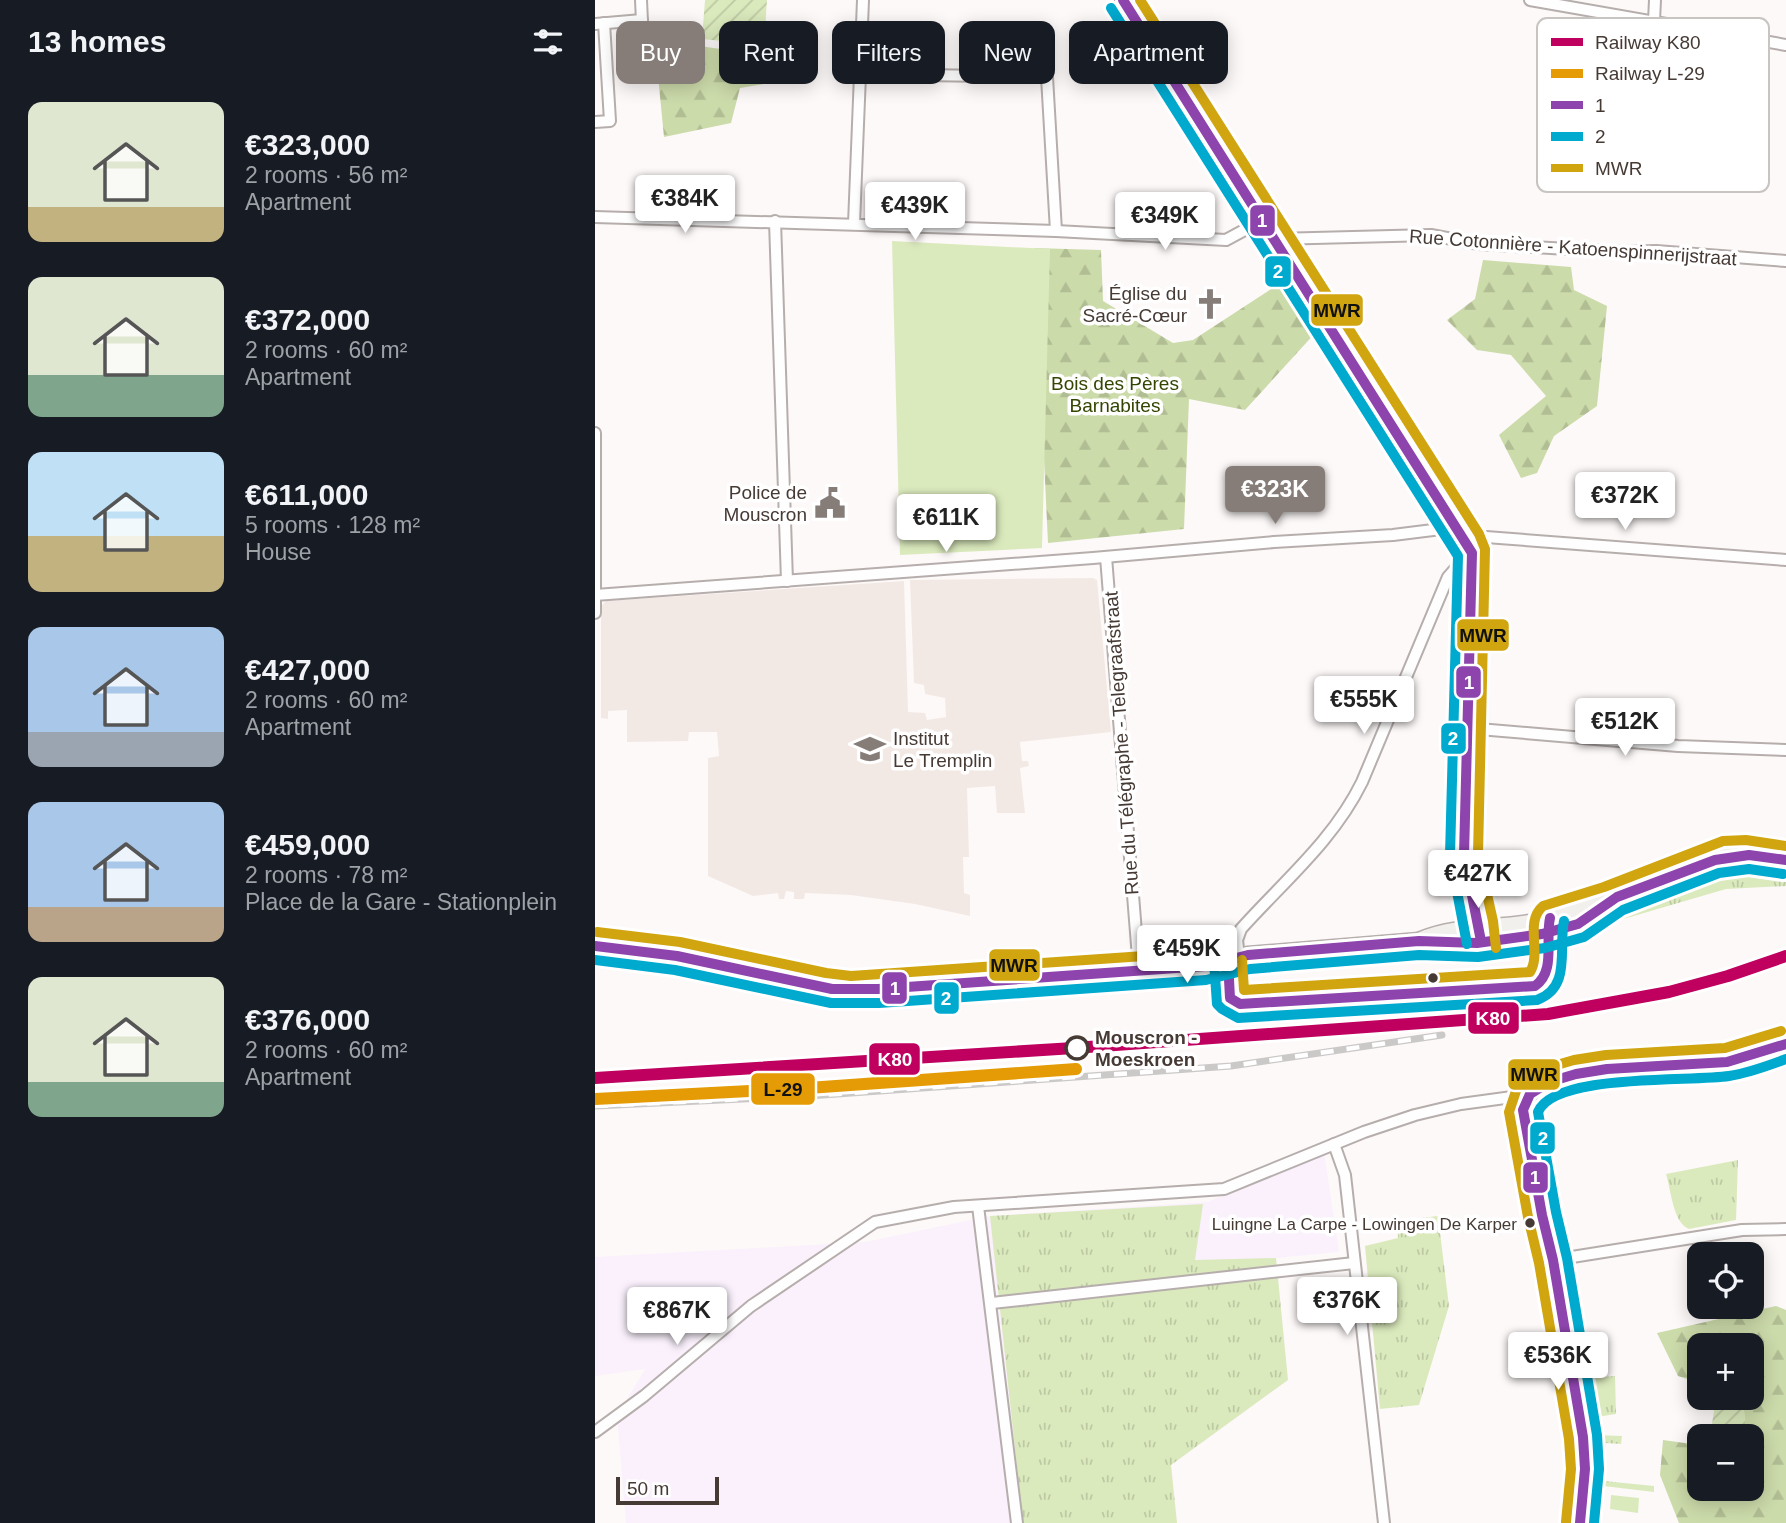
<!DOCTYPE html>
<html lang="en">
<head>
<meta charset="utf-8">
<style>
  :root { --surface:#171b24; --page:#20242c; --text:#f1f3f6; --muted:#9ea1a6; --accent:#867d79 }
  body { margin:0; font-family:Helvetica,sans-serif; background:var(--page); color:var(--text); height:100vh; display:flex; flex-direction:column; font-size:26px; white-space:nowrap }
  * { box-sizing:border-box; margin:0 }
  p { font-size:23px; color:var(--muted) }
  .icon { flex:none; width:38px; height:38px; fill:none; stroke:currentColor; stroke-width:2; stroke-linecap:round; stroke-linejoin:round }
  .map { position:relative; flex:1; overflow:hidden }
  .side { display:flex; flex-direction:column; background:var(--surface); width:595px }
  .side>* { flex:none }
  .hud { position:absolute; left:21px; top:21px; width:665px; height:63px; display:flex; gap:14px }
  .buttons { position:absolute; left:1092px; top:1242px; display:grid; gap:14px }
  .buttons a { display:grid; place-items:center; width:77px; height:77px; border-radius:14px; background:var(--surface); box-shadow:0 4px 18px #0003; font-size:35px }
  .scale { position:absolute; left:21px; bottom:18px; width:103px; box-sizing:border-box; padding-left:7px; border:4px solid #463a35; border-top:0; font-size:19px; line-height:24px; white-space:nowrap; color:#463a35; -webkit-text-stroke:5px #fff; paint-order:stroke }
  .price { position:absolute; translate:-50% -60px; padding:0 16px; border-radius:7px; background:#fff; color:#222; font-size:23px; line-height:46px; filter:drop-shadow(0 2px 4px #0008) }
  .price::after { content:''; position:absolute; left:50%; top:42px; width:21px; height:16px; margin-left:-10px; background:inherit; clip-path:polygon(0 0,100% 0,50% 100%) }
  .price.selected { background:var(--accent); color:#fff }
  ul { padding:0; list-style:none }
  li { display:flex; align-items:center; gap:21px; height:175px; padding:0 28px }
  li span { display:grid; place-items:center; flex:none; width:196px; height:140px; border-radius:14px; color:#555 }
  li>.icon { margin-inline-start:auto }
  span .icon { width:84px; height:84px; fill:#fffc; stroke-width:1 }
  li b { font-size:30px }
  h2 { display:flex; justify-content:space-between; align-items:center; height:84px; padding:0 28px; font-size:30px }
  .tag { padding:0 24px; border-radius:14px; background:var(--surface); box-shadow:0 4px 18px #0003; font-size:24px; line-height:63px }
  .tag.selected { background:var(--accent); color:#fff }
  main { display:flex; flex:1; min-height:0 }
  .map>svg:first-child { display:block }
  .built { fill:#f3e9e4 }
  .industrial { fill:#faf1fc }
  .grass { fill:url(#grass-tufts) }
  .forest { fill:url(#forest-firs) }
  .park { fill:#dbeabd }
  .garden { fill:url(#garden-furrows) }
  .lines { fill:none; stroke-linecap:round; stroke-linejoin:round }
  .minor-casing { stroke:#b6aeac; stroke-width:14 }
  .tertiary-casing { stroke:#b6aeac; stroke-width:18 }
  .secondary-casing { stroke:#b6aeac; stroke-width:19 }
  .minor { stroke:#fffefe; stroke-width:10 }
  .tertiary { stroke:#fffefe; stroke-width:14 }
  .secondary { stroke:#f2f0ed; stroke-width:16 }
  .rail-casing { stroke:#cbc9c8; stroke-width:7 }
  .rail { stroke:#fff; stroke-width:4.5; stroke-dasharray:13; stroke-linecap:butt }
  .bus-1-casing { stroke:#fff; stroke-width:16 }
  .bus-2-casing { stroke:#fff; stroke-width:16 }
  .bus-3-casing { stroke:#fff; stroke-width:16 }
  .bus-1 { stroke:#8e44ad; stroke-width:10 }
  .bus-2 { stroke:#00a9ce; stroke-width:10 }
  .bus-3 { stroke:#d1a510; stroke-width:10 }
  .rail-1-casing { stroke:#fff; stroke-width:18 }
  .rail-2-casing { stroke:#fff; stroke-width:18 }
  .rail-1 { stroke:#bf005f; stroke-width:12 }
  .rail-2 { stroke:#e59b05; stroke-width:12 }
  .bus-dot { fill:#463a35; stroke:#fff; stroke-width:2.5 }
  .stop-dot { fill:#fff; stroke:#463a35; stroke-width:3.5 }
  .labels { text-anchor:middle; stroke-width:7; stroke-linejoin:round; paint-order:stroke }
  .bus-label { font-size:17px; fill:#463a35; stroke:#fff; text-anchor:end }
  .street-label { font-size:19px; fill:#463a35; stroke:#fff }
  .poi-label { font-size:19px; fill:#463a35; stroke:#fff; text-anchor:end }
  .park-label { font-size:19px; fill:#334500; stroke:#fff }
  .stop-label { font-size:19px; font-weight:bold; fill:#463a35; stroke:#fff; text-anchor:start }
  .key { fill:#fff; stroke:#c8c4c2; stroke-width:2 }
  .key-label { font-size:19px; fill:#463a35 }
  .line-badge { stroke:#fff; stroke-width:2.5 }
  .badge-label { font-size:19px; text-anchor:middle; font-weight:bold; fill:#fff }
  .pale-badge-label { font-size:19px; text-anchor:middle; font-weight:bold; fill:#111 }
</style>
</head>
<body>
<main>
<section class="side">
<h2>13 homes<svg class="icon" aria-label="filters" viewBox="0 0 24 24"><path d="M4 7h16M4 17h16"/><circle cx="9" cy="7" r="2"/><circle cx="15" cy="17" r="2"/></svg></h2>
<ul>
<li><span style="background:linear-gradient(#dfe7d0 75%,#c2b280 0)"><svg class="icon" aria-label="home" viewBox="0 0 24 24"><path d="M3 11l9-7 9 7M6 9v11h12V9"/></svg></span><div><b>€323,000</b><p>2 rooms · 56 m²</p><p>Apartment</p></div></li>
<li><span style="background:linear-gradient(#dfe7d0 70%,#7fa58c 0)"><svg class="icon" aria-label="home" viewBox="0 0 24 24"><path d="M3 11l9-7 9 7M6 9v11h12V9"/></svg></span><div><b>€372,000</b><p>2 rooms · 60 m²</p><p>Apartment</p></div></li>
<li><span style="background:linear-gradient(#bfe0f5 60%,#c2b280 0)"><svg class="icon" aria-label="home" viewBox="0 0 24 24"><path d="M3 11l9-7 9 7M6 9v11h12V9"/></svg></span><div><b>€611,000</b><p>5 rooms · 128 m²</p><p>House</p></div></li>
<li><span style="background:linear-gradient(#a9c7e8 75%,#9aa5b1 0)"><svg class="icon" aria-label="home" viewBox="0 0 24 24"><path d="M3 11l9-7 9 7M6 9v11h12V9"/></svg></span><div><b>€427,000</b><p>2 rooms · 60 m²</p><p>Apartment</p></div></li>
<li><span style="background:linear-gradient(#a9c7e8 75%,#b9a48a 0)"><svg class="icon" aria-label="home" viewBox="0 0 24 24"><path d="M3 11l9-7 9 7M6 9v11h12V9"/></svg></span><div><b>€459,000</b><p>2 rooms · 78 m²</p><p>Place de la Gare - Stationplein</p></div></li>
<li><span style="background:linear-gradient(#dfe7d0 75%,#7fa58c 0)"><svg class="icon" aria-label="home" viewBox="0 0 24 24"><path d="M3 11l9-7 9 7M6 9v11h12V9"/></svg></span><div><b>€376,000</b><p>2 rooms · 60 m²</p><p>Apartment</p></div></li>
</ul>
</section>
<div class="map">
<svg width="1191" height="1523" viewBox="0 0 1191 1523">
  <defs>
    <pattern id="grass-tufts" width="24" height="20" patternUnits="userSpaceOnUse" patternTransform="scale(1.75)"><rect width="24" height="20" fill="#dbeabd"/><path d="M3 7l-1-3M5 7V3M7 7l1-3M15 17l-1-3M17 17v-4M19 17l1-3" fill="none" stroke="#bdc9a3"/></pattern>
    <pattern id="forest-firs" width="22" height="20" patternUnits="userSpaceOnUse" patternTransform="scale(1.75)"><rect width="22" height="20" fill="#ccdbaa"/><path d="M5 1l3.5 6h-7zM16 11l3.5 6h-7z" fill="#b1bd93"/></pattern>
    <pattern id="garden-furrows" width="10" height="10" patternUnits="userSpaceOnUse" patternTransform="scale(1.75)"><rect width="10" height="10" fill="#dbeabd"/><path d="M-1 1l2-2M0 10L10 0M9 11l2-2" fill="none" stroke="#bdc9a3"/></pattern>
  </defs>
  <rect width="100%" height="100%" fill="#fdf9f8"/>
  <path class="built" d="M498,578L502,580L516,732L425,742L427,761H433L434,766L425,768L430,813H402L400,786L372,788L374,857H368L369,893L375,895V916L320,904L256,895L210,893L209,899H199V892L191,891L189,899H184L183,893L158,896L113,876V758L124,756L122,732H94L93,741L32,742V710L13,711V719L6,718V606L11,601L309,581L313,712L330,713L332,720L351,717L350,698L330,694L329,685L319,683L315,580Z"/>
  <path class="industrial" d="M729,1152L744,1252L681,1258L693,1380L576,1465L582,1523H31L22,1416L50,1369L0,1376V1257L270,1242L395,1216L613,1202Z"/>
  <g class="grass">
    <path d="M1146,876L1191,882V886L1131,889L1025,920L1120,880Z"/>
    <path d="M1143,1160L1141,1220L1094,1229C1078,1223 1076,1190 1071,1174Z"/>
    <path d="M608,1204L600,1260L681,1258L693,1380L576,1465L582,1523H428L395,1216Z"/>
    <path d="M843,1216L854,1306L824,1405L785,1409L770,1246L803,1238L802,1221Z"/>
    <path d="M1020,1376L1021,1414L995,1418L985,1379Z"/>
    <path d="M1002,1435L1027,1436L1026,1444L1011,1443L1009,1481L1059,1486V1492L1000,1485L997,1438Z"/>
  </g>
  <g class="forest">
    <path d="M97,45L169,55L175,83L145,88L136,123L69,137L63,76L95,70Z"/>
    <path d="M439,248L506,250L508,301L578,343L598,340L693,278L722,331L650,410L594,399L589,529L453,543Z"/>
    <path d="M888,260L976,267L979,290L1012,306L1002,406L959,436L942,473L926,478L904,435L951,396L916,355L882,350L852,320L880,299Z"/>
    <path d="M1181,1306L1191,1310V1523H1084L1065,1475L1068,1440L1104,1445V1489H1157V1437H1143L1149,1432L1144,1402L1140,1398H1157V1346H1104V1383L1083,1376L1062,1333Z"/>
  </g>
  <g class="park">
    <path d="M297,241L455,249L447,548L305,555Z"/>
    <path d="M1016,1495L1044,1498L1043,1513L1015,1509Z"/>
  </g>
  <g class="garden">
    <path d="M110,0H172L169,45L107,39Z"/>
    <path d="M1121,1398C1126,1398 1135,1397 1140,1398C1152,1403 1151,1422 1149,1432L1143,1437H1115Z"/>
  </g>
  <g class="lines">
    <defs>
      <g id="minor">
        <path d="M46,0L48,44"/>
        <path d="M935,0L1191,45"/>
        <path d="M1059,21L1060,0"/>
        <path d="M0,24L47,20"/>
        <path d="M265,74L452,77L461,231"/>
        <path d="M0,122L15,121L9,23"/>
        <path d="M0,217L461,231L631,240L668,220"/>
        <path d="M180,221L192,581"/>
        <path d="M259,224L268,0"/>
        <path d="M680,239L836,235L884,244L1027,252L1061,251L1191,261"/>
        <path d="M0,433V613"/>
        <path d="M872,542L891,537L1191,560"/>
        <path d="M511,557L544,970"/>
        <path d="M0,595L498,558L679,542L798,535L846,529L858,521"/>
        <path d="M872,728L1083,746L1191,750"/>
        <path d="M644,957L642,940L646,929C689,881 738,841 767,782L853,577L860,569L877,567"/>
        <path d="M739,1144L750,1175L789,1523"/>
        <path d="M383,1206L422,1523"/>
        <path d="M958,1260L1147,1230L1191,1229"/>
        <path d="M397,1303L759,1263"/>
        <path d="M0,1432L49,1396L156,1306L280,1222L359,1207L629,1189L769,1132L820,1115L866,1104L932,1095"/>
      </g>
      <g id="tertiary">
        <path d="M528,0L872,542L877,553V567L869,855L886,939"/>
        <path d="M985,1523L990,1469L988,1437L958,1260L947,1215L928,1110C929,1059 1087,1068 1123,1063C1147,1061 1169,1052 1191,1044"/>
      </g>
      <g id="secondary">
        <path d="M826,940C864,924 905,930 945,921C967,916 990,903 1013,901L1132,855L1150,854L1191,860"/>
        <path d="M0,946L82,956L229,987L271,990L610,966L653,955L824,941C864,948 951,940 987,922C997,917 1005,910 1013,901"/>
      </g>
    </defs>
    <use href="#minor" class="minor-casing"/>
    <use href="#tertiary" class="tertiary-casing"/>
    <use href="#secondary" class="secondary-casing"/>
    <use href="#minor" class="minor"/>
    <use href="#tertiary" class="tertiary"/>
    <use href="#secondary" class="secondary"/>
    <defs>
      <path id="rail" d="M0,1106L214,1096L636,1066L847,1035"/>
    </defs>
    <use href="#rail" class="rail-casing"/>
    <use href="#rail" class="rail"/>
    <defs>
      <g id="bus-1">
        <path d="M528,0L877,553L869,855L886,941"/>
        <path d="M0,946L82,956L237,989H283L610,966L653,955L824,941L882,943L947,934L983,924L1022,897L1120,860L1154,855L1191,860"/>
        <path d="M633,961L635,998L645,1004L940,986C961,971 950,941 955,918"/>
        <path d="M985,1523L990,1469L988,1437L958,1260L947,1215L928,1110L935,1094L954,1082L981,1074L1012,1069L1132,1062L1191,1044"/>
      </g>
      <g id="bus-2">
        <path d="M516,8L863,556L855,855L872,944"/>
        <path d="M0,960L80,970L236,1003H284L611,980L655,969L824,955L883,957L950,948L989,937L1028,910L1124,873L1154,869L1188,874"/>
        <path d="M619,962L622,1004L627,1009L643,1018L942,1000C977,987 963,949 969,921"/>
        <path d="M999,1523L1004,1469L1002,1435L972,1258L961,1212L943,1112C959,1073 1094,1082 1134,1076C1154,1073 1172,1066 1191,1059"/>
      </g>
      <g id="bus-3">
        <path d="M545,0L884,534L890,549L883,854L898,921L901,948"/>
        <path d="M2,932L85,942L231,973L256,976L608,952L630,947"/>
        <path d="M647,960L649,990L935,972C947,953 929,922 948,906L1009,887L1128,841L1151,840L1191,846"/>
        <path d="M971,1522L976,1469L974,1439L944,1263L933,1217L914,1112L922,1088L927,1082L948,1069L979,1060L1011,1055L1130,1048L1186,1031"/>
      </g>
    </defs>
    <use href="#bus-1" class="bus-1-casing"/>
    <use href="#bus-2" class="bus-2-casing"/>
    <use href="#bus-3" class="bus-3-casing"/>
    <use href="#bus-1" class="bus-1"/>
    <use href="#bus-2" class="bus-2"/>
    <use href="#bus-3" class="bus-3"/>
    <defs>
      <path id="rail-1" d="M0,1078L479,1048L953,1014L1074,992L1133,976L1191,956"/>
      <path id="rail-2" d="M0,1099L213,1088L481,1069"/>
    </defs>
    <use href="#rail-1" class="rail-1-casing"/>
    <use href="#rail-2" class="rail-2-casing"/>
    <use href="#rail-1" class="rail-1"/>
    <use href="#rail-2" class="rail-2"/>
  </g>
  <defs>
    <symbol id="church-bare" viewBox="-9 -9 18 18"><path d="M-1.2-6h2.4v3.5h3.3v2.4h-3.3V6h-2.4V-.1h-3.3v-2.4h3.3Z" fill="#867d79" stroke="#fff" stroke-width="2.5" paint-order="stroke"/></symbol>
    <symbol id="civic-bare" viewBox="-9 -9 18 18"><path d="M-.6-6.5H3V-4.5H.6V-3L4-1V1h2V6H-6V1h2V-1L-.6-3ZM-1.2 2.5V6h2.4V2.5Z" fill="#867d79" stroke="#fff" stroke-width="2.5" paint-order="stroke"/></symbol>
    <symbol id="school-bare" viewBox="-9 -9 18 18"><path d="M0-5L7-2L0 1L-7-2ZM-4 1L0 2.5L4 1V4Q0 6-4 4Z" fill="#867d79" stroke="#fff" stroke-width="2.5" paint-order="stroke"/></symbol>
  </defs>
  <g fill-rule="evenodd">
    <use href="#church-bare" x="593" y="282" width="44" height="44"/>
    <use href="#civic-bare" x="213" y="481" width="44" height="44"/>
    <use href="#school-bare" x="253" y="727" width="44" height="44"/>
  </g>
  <g class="bus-dot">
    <circle cx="838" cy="978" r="6"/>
    <circle cx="935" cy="1223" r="6"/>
  </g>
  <circle class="stop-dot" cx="482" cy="1048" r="11"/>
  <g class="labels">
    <g class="bus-label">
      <text x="922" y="1230">Luingne La Carpe - Lowingen De Karper</text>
    </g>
    <g class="street-label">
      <text transform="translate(978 247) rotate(4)" y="7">Rue Cotonnière - Katoenspinnerijstraat</text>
      <text transform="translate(526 743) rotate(-94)" y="7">Rue du Télégraphe - Telegraafstraat</text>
    </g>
    <g class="poi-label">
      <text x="592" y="300">Église du<tspan x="592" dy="22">Sacré-Cœur</tspan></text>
      <text x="212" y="499">Police de<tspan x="212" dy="22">Mouscron</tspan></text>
      <text x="298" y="745" text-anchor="start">Institut<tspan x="298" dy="22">Le Tremplin</tspan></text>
    </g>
    <g class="park-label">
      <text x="520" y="390">Bois des Pères<tspan x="520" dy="22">Barnabites</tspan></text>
    </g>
    <g class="stop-label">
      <text x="500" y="1044">Mouscron -<tspan x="500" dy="22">Moeskroen</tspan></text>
    </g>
  </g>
  <rect x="942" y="18" width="232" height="174" rx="10" class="key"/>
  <rect x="956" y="38" width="32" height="8" fill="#bf005f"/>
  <rect x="956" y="69" width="32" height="9" fill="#e59b05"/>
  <rect x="956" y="101" width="32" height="8" fill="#8e44ad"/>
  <rect x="956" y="132" width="32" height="9" fill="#00a9ce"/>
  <rect x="956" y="164" width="32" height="8" fill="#d1a510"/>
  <g class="key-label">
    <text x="1000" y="49">Railway K80</text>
    <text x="1000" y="80">Railway L-29</text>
    <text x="1000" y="112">1</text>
    <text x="1000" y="143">2</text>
    <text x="1000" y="175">MWR</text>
  </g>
  <g class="line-badge">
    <rect x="654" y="204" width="27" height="33" rx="7" fill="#8e44ad"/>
    <rect x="669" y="255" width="28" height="33" rx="7" fill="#00a9ce"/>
    <rect x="715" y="293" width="54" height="34" rx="7" fill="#d1a510"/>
    <rect x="861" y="618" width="54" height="34" rx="7" fill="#d1a510"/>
    <rect x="860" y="665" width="27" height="34" rx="7" fill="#8e44ad"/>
    <rect x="845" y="722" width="27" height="33" rx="7" fill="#00a9ce"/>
    <rect x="393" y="948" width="53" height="34" rx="7" fill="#d1a510"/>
    <rect x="286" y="971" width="27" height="34" rx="7" fill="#8e44ad"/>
    <rect x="338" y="981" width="27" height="34" rx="7" fill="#00a9ce"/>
    <rect x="872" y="1001" width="53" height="34" rx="7" fill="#bf005f"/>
    <rect x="273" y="1042" width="53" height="34" rx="7" fill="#bf005f"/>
    <rect x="912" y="1058" width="54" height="33" rx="7" fill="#d1a510"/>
    <rect x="155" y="1072" width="66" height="34" rx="7" fill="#e59b05"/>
    <rect x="934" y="1121" width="27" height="34" rx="7" fill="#00a9ce"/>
    <rect x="927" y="1161" width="27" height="33" rx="7" fill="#8e44ad"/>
  </g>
  <g class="badge-label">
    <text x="667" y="227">1</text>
    <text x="683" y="278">2</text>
    <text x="874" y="689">1</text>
    <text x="858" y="745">2</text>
    <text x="300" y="995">1</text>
    <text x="351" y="1005">2</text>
    <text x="898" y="1025">K80</text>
    <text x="300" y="1066">K80</text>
    <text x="948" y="1145">2</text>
    <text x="940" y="1184">1</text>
  </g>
  <g class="pale-badge-label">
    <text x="742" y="317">MWR</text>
    <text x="888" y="642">MWR</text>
    <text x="419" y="972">MWR</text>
    <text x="939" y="1081">MWR</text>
    <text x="188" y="1096">L-29</text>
  </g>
</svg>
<div class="buttons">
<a><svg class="icon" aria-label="locate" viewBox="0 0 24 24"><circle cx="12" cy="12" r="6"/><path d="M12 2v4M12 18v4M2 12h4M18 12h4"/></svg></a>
<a>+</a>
<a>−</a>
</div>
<div class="scale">50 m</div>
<b class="price" style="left:90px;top:235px">€384K</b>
<b class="price" style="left:320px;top:242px">€439K</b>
<b class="price" style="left:570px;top:252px">€349K</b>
<b class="price selected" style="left:680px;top:526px">€323K</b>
<b class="price" style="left:1030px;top:532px">€372K</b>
<b class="price" style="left:351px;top:554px">€611K</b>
<b class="price" style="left:769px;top:736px">€555K</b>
<b class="price" style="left:1030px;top:758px">€512K</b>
<b class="price" style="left:883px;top:910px">€427K</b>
<b class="price" style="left:592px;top:985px">€459K</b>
<b class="price" style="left:752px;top:1337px">€376K</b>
<b class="price" style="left:82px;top:1347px">€867K</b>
<b class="price" style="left:963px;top:1392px">€536K</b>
<div class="hud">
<a class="tag selected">Buy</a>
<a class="tag">Rent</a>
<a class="tag">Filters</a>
<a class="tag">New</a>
<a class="tag">Apartment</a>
</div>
</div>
</main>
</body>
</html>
